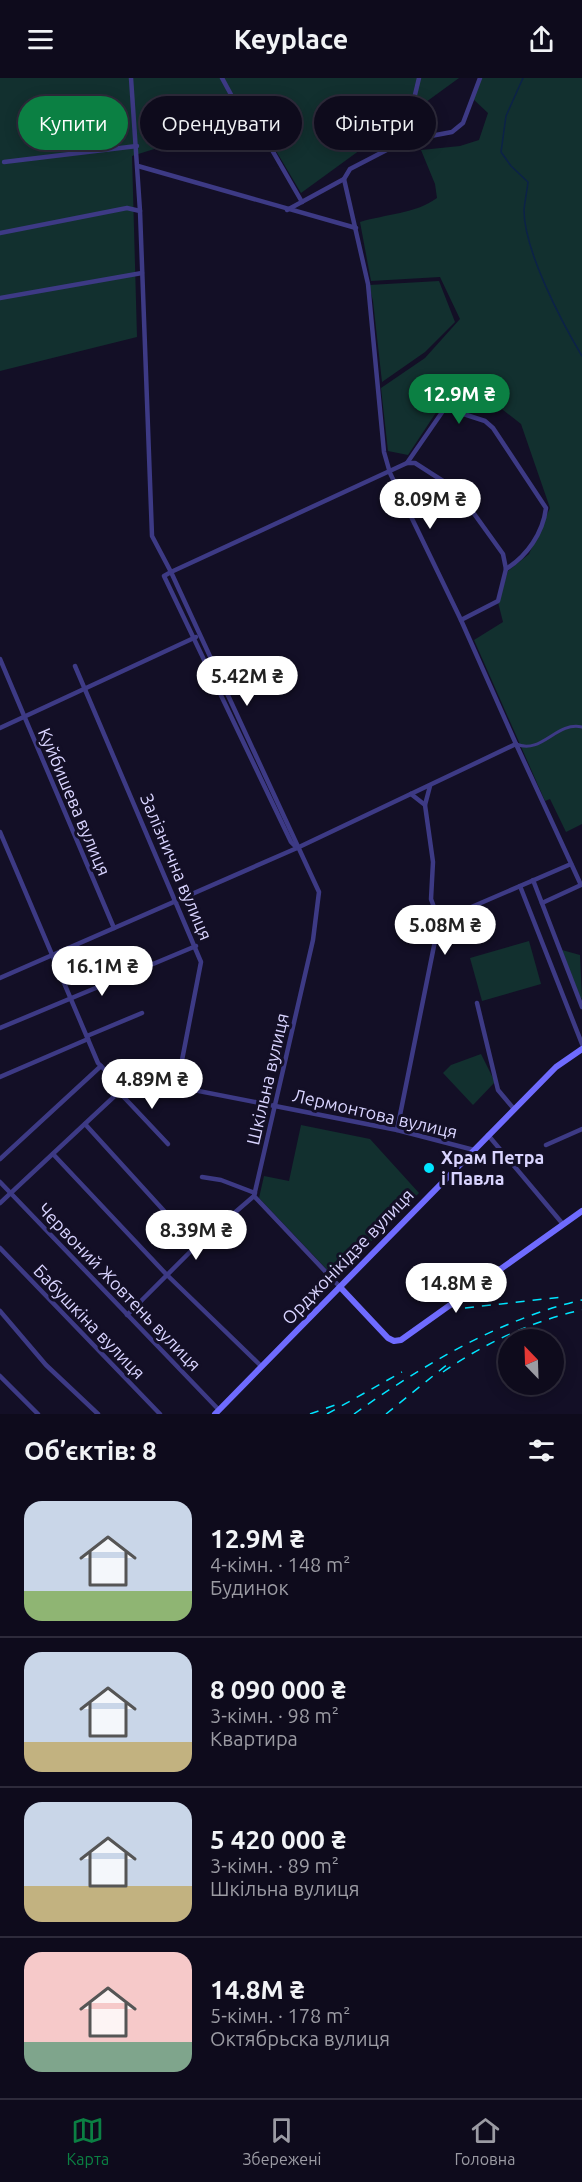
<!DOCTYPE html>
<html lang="uk">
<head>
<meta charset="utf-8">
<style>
  :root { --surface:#0e0b1c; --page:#171425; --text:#f1f3f6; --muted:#9b9ba3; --line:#2e2b3b; --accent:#0b8043 }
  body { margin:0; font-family:Ubuntu,sans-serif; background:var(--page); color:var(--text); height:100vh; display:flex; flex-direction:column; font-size:22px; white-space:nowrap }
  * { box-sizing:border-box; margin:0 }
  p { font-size:20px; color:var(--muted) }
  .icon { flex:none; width:33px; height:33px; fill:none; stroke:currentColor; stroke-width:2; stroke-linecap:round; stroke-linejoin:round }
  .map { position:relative; height:1336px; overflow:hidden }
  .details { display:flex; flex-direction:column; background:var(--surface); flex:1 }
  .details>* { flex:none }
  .banner { position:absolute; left:18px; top:18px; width:546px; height:54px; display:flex; gap:12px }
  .needle { width:39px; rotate:337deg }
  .tools { position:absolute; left:498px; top:1251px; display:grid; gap:12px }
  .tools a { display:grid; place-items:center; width:66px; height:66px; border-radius:50%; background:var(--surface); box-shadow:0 3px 15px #0003,0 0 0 2px var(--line); font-size:30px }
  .price { position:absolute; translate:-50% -51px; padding:0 14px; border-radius:21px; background:#fff; color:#222; font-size:20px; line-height:39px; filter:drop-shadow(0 2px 3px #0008) }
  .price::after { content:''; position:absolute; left:50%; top:36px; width:18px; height:14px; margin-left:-9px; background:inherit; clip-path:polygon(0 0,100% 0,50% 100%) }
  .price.on { background:var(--accent); color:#fff }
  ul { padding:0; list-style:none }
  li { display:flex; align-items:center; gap:18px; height:150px; padding:0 24px }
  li+li { border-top:2px solid var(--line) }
  li span { display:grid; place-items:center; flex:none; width:168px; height:120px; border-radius:18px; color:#555 }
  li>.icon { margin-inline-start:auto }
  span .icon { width:72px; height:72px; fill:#fffc; stroke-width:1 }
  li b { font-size:26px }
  h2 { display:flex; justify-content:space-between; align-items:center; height:72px; padding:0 24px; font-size:26px }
  .pill { padding:0 21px; border-radius:27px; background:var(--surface); box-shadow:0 3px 15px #0003,0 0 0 2px var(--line); font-size:21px; line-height:54px }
  .pill.on { background:var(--accent); color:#fff }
  header { display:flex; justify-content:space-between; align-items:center; height:78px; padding:0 24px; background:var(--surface); font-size:27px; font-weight:700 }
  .tab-bar { display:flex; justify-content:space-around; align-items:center; height:84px; border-top:2px solid var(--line); background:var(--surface); font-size:16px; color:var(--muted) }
  .tab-bar a { display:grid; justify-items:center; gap:3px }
  .tab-bar .on { color:var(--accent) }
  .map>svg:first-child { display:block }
  .green { fill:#12302f }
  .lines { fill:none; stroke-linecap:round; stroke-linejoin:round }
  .stream { stroke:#0c2248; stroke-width:1.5 }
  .pedestrian { stroke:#3d3a85; stroke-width:3 }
  .minor { stroke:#3d3a85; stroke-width:4.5 }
  .secondary { stroke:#6f6bff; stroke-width:6 }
  .rail { stroke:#00e5ff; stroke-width:1.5; stroke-dasharray:9 8; stroke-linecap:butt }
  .poi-dot { fill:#00e5ff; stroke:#130f26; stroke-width:2 }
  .labels { text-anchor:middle; stroke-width:6; stroke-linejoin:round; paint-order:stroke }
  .street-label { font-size:18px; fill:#d9d4ff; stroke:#130f26 }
  .poi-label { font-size:18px; font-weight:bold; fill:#d9d4ff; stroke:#130f26; text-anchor:start }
</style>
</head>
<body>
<header><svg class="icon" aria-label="menu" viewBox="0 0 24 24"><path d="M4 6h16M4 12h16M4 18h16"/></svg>Keyplace<svg class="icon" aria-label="share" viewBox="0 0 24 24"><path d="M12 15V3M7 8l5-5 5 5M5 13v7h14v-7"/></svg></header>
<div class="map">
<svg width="582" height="1336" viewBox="0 0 582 1336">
  <rect width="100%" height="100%" fill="#130f26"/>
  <g class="green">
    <path d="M0,0H459L301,115L256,39L132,78L137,259L0,293Z"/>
    <path d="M480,0H582V746L566,754L550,721L545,723L474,562L503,544L498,524L508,493L529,476L550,430L521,346L498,328L454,329L441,327L408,377L388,373L381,310L425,280L460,241L440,199L371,203L360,144C386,136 415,136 437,120L435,106L421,72L460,68L479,62L488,35L472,20Z"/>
    <path d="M439,203L455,244L425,274L382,304L373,223L369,207Z"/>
    <path d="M529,863L541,906L482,923L470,880Z"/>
    <path d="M562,872L580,877L582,921L580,919Z"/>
    <path d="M481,976L495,1004L473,1027L443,995L451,987Z"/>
    <path d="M301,1047L370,1061L419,1115L335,1200L259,1120L264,1098L289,1103Z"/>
  </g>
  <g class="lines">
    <path class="stream" d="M523,0L506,38L501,74L511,88L528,104C527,113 525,122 524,132C524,172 561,243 582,278"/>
    <path class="pedestrian" d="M516,666C542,677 556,643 582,649"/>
    <g class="minor">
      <path d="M131,0L140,133L152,458L171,494L164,498L291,764L297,770"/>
      <path d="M222,0L241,35L253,39L302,124"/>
      <path d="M404,63L419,0"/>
      <path d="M4,84L137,68"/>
      <path d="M138,88L356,150"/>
      <path d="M287,132L344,101L350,91L404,63L452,54L463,45L480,0"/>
      <path d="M0,155L127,130L140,133"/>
      <path d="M0,220L142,195"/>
      <path d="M407,385L445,330L485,343L493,350L546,430C543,455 527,478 506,491"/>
      <path d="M0,581L114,850"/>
      <path d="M75,588L201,884L177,1008"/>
      <path d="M0,650L196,559"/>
      <path d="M516,666L581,807L542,825"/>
      <path d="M425,727L430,708"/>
      <path d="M0,754L98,985L105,992L117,997L397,1052L474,1072"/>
      <path d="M533,802L582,929"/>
      <path d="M520,808L582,966"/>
      <path d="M439,843L571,786"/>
      <path d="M0,900L297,770L516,666L461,542L390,395L384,374L368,206L344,101"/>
      <path d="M477,925L498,1012L514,1031"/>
      <path d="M0,950L196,868"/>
      <path d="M87,958L142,935"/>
      <path d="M0,999L88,961"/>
      <path d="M119,1014L168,1066"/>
      <path d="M85,1046L196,1168"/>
      <path d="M397,1052L439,843L431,821L433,784L425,727L411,716"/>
      <path d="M488,1057L562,1145"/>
      <path d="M546,1067L582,1051"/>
      <path d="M53,1076L166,1196L261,1288"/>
      <path d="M0,1081L101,988"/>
      <path d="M202,1099L221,1102L255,1115"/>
      <path d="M0,1104L219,1332"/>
      <path d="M0,1125L134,1000"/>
      <path d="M0,1170L160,1336"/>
      <path d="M340,1209L254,1118L313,862L319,814L171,494L407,385H415L457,412L503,476L506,491L498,523L461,542"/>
      <path d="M0,1233L46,1287L98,1336"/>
      <path d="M127,1237L196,1168L254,1118"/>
      <path d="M0,1298L38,1336"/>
    </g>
    <g class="secondary">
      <path d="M340,1209L388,1260L394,1263L401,1262L582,1133"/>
      <path d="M215,1336L556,989L582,971"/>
    </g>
    <g class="rail">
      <path d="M465,1230L562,1219"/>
      <path d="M443,1294C485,1265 532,1243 582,1232"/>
      <path d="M310,1336L335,1327"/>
      <path d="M327,1336L402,1294"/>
      <path d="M354,1336C423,1287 500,1241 582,1222"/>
      <path d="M386,1336L449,1285"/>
    </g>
  </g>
  <circle class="poi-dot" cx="429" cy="1090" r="6"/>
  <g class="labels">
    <g class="street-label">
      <text transform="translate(74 724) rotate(67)" y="6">Куйбишева вулиця</text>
      <text transform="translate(176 789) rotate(67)" y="6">Залізнична вулиця</text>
      <text transform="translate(268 1001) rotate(-77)" y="6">Шкільна вулиця</text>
      <text transform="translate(375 1036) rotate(13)" y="6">Лермонтова вулиця</text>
      <text transform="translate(348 1179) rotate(-46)" y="6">Орджонікідзе вулиця</text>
      <text transform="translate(119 1209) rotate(46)" y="6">Червоний Жовтень вулиця</text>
      <text transform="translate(89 1244) rotate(46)" y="6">Бабушкіна вулиця</text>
    </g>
    <g class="poi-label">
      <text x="441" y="1086">Храм Петра<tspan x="441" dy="21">і Павла</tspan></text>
    </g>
  </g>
</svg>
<div class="tools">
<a><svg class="needle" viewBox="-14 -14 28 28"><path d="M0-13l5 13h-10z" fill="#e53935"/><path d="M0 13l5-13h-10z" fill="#9b9ba3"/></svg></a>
</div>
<b class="price on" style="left:459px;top:347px">12.9M ₴</b>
<b class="price" style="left:430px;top:452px">8.09M ₴</b>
<b class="price" style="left:247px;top:629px">5.42M ₴</b>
<b class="price" style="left:445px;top:878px">5.08M ₴</b>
<b class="price" style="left:102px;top:919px">16.1M ₴</b>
<b class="price" style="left:152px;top:1032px">4.89M ₴</b>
<b class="price" style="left:196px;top:1183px">8.39M ₴</b>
<b class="price" style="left:456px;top:1236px">14.8M ₴</b>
<div class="banner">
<a class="pill on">Купити</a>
<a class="pill">Орендувати</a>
<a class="pill">Фільтри</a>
</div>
</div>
<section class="details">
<h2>Об’єктів: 8<svg class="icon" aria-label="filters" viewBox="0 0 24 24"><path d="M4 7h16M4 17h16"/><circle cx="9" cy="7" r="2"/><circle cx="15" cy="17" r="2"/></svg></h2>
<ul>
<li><span style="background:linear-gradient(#c9d6e8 75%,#8fb573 0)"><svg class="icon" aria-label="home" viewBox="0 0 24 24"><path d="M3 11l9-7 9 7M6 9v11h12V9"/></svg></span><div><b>12.9M ₴</b><p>4-кімн. · 148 m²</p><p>Будинок</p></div></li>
<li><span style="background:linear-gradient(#c9d6e8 75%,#c2b280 0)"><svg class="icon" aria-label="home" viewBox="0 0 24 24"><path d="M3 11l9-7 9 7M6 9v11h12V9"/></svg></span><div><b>8 090 000 ₴</b><p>3-кімн. · 98 m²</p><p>Квартира</p></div></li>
<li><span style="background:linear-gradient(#c9d6e8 70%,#c2b280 0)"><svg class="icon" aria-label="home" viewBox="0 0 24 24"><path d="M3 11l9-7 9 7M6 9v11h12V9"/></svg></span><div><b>5 420 000 ₴</b><p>3-кімн. · 89 m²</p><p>Шкільна вулиця</p></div></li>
<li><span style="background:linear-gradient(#f6c9c9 75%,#7fa58c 0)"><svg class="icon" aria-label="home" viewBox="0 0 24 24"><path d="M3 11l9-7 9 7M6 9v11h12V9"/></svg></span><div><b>14.8M ₴</b><p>5-кімн. · 178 m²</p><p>Октябрьска вулиця</p></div></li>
</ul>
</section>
<nav class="tab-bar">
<a class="on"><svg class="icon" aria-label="map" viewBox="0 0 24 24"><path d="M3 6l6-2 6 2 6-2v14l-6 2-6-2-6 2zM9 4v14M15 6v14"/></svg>Карта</a>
<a><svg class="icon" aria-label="saved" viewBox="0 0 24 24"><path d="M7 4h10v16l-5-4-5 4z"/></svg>Збережені</a>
<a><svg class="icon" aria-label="home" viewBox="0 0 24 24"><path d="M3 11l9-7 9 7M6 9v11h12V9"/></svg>Головна</a>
</nav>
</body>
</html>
